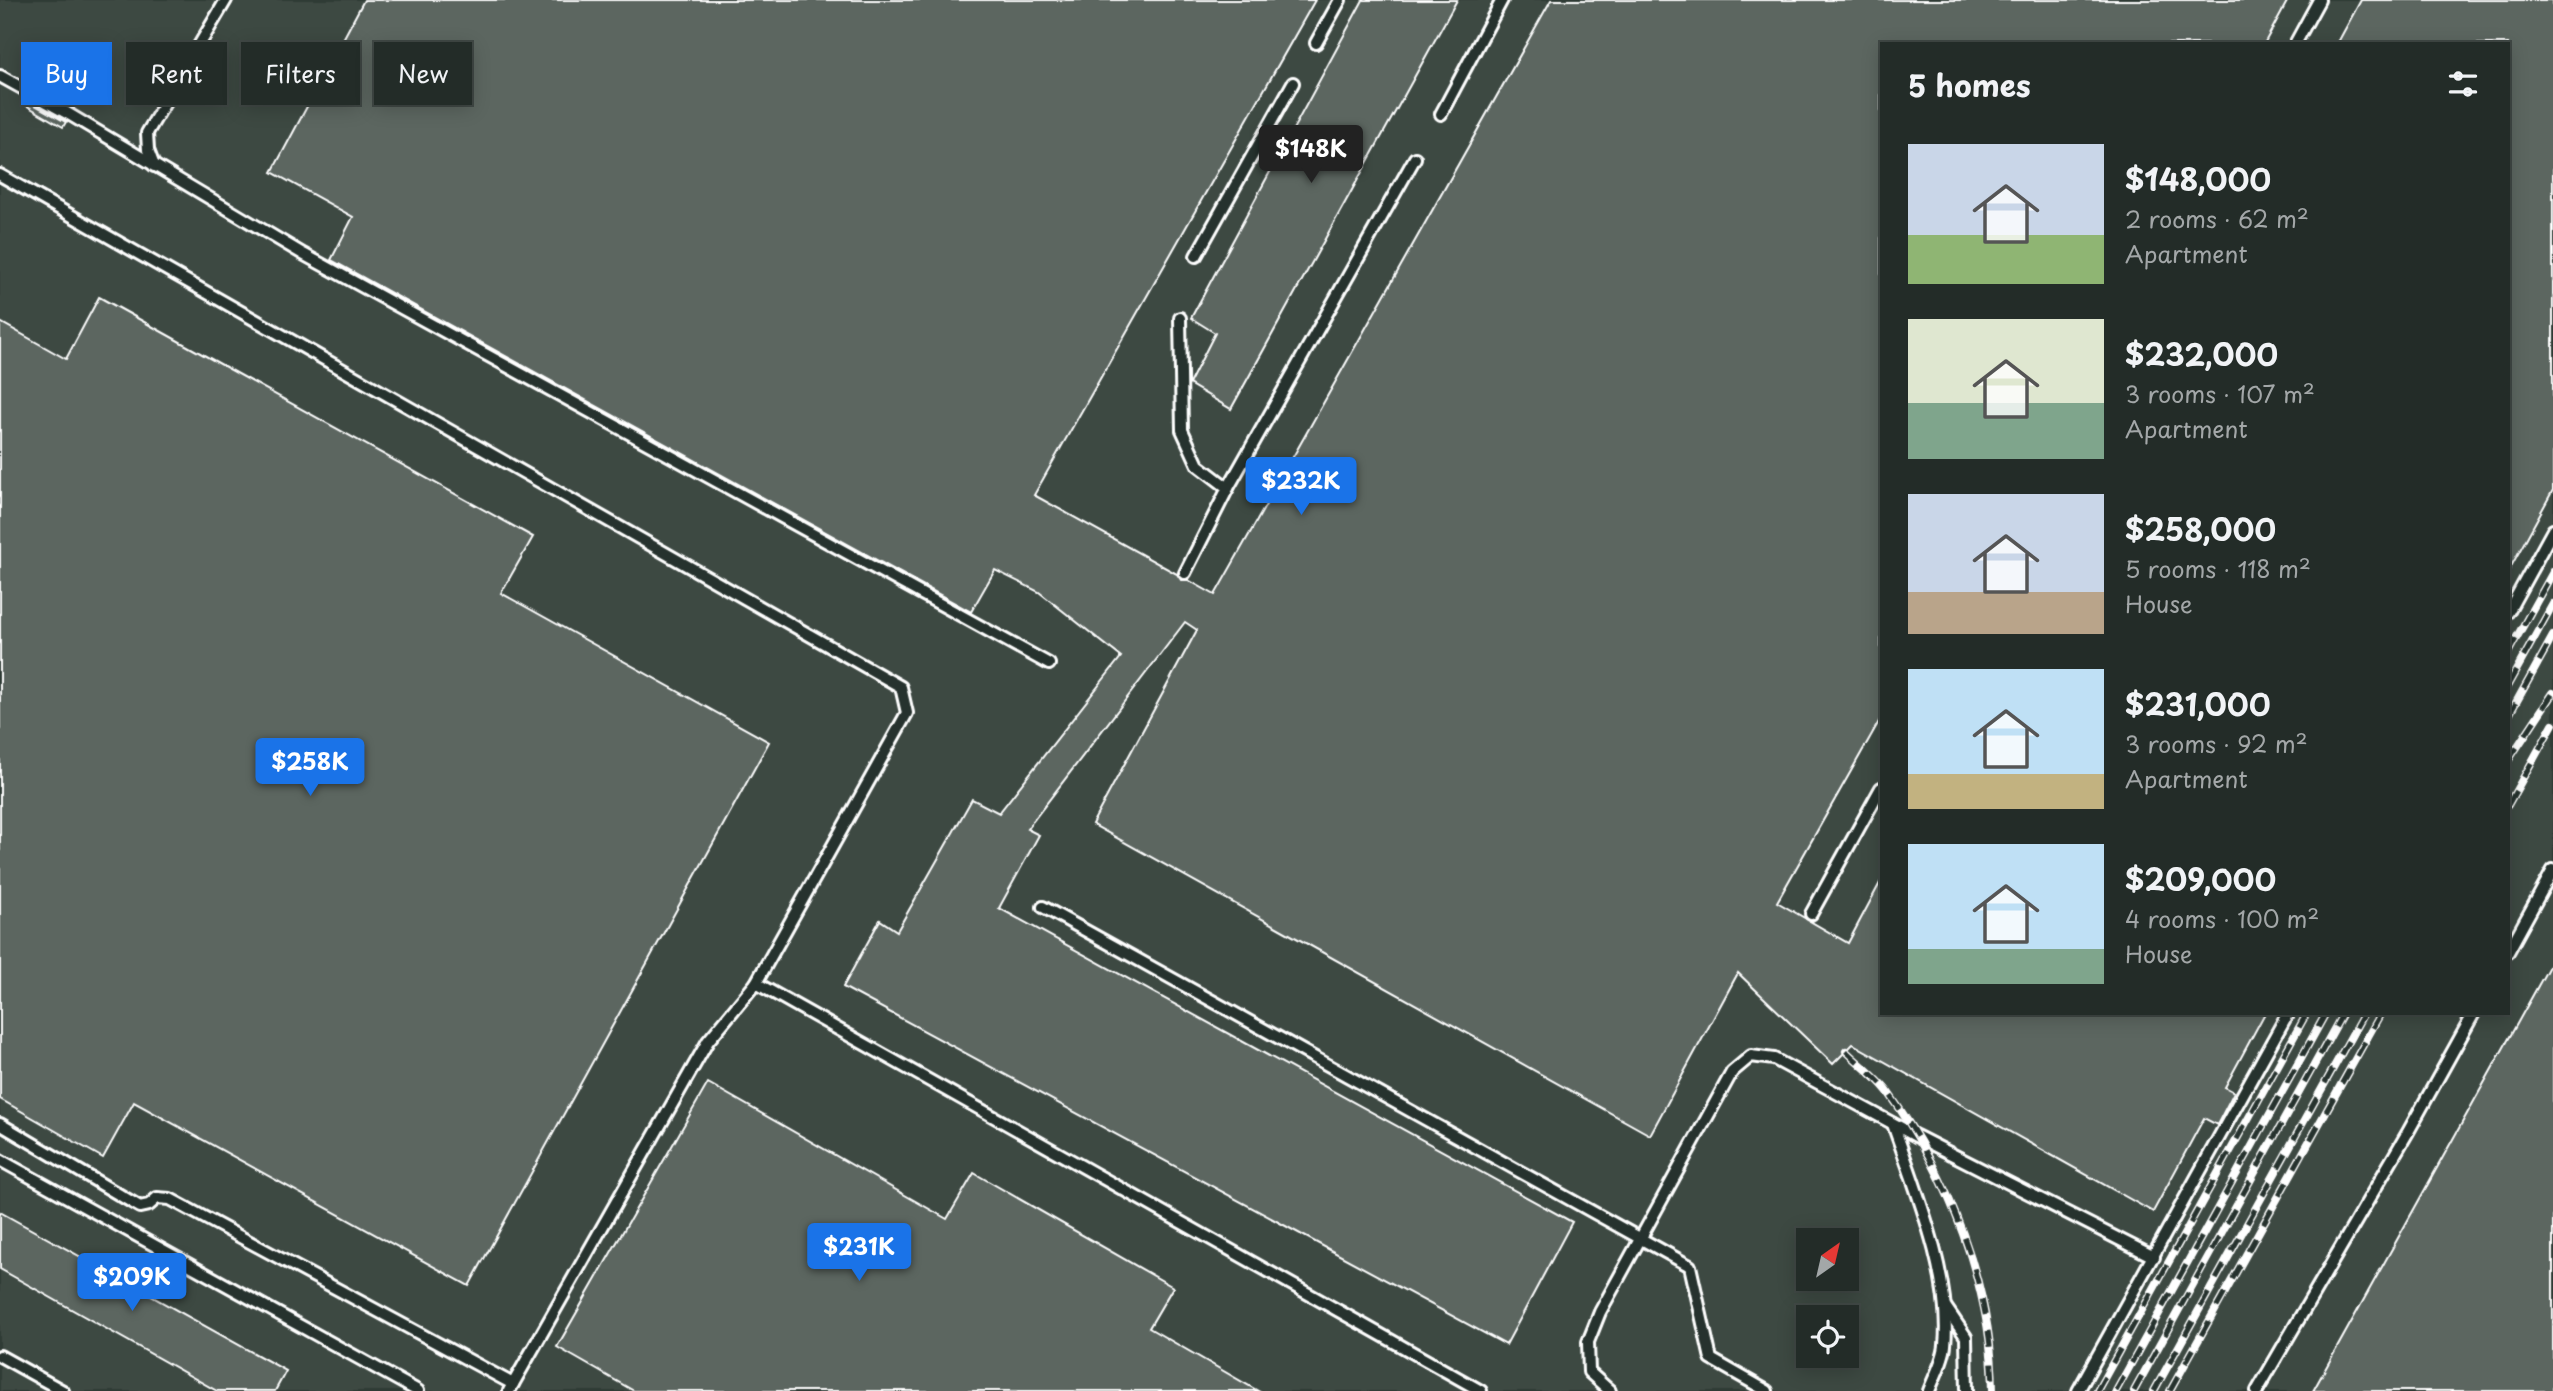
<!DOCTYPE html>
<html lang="en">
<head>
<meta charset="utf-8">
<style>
  :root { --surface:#232c28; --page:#2f3834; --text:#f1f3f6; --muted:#a3a7a8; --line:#404845; --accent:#1a73e8 }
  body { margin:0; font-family:"Playpen Sans",sans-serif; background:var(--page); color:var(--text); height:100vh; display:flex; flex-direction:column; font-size:26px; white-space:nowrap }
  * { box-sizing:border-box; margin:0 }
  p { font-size:23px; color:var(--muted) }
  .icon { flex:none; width:38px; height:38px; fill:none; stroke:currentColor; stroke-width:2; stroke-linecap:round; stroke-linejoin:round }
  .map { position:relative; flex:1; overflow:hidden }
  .side { position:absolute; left:1880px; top:42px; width:630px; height:973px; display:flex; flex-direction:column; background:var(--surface); border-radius:0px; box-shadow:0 4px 18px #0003,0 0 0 2px var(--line) }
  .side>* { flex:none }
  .top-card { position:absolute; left:21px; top:42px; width:665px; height:63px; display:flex; gap:14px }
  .needle { width:46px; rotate:34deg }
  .fabs { position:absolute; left:1796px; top:1228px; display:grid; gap:14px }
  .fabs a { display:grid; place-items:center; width:63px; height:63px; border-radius:0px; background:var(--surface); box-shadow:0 4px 18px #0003,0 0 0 2px var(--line); font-size:35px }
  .price { position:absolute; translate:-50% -60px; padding:0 16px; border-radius:7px; background:var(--accent); color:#fff; font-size:23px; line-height:46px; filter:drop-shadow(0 2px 4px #0008) }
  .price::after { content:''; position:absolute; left:50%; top:42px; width:21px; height:16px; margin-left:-10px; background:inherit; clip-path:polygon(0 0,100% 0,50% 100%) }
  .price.on { background:#222; color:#fff }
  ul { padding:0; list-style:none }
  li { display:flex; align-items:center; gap:21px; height:175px; padding:0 28px }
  li span { display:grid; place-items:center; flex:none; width:196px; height:140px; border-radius:0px; color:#555 }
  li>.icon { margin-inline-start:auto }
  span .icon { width:84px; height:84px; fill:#fffc; stroke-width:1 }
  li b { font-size:30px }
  h2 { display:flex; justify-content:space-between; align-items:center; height:84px; padding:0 28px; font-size:30px }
  .chip { padding:0 24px; border-radius:0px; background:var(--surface); box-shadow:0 4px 18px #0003,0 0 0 2px var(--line); font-size:24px; line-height:63px }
  .chip.on { background:var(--accent); color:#fff }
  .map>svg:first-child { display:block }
  .built { fill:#3c4842; fill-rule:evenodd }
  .building { fill:#5b6661; stroke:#fff; stroke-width:2 }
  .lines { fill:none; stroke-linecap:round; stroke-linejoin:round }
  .service-casing { stroke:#fff; stroke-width:16 }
  .service { stroke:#26332d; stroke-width:10 }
  .rail-casing { stroke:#fff; stroke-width:8 }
  .rail { stroke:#26332d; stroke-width:5; stroke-dasharray:16; stroke-linecap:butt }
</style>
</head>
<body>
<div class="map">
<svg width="2553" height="1391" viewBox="0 0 2553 1391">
  <rect width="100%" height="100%" fill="#2f3b35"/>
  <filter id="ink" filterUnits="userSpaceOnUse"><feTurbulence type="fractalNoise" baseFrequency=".0143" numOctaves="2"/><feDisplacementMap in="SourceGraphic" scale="14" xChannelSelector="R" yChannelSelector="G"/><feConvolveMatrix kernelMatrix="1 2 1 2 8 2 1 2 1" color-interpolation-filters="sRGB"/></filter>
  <g filter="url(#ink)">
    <path class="built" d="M0,0H2553V1391H0ZM1881,44H2508V1013H1881ZM1808,1241H1846V1279H1808ZM1808,1318H1846V1356H1808Z"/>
    <g class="building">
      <path d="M364,0H1315L1034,495L1177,574L1181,580H1188L1215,595L1551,0H2288L2264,44H1881V718L1777,902L1848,943L1881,881V1013H2265L2225,1087L2234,1092L2217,1125L2204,1118L2153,1212L1853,1044L1833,1064L1738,973L1650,1135L1092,824L1197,630L1185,622L1027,829L1039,835L999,908L1572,1222L1506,1345L843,987L880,920L897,931L972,799L999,813L1121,657L1039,592L995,570L971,612L331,260L353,217L272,172Z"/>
      <path d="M1363,0H1457L1231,409L1189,384L1215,333L1191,318Z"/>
      <path d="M2361,0H2553V490L2508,572V44H2337Z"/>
      <path d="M59,42L99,64L74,108L34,86Z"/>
      <path d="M26,100L66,122L63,127L24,104Z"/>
      <path d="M99,297L533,537L501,593L769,742L469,1286L134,1102L103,1158L0,1099V322L66,359Z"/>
      <path d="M2553,959V1391H2313Z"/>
      <path d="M708,1083L947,1219L974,1173L1173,1287L1149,1328L1258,1391H634L557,1347Z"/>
      <path d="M0,1212L286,1371L275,1391H217L0,1269Z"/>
    </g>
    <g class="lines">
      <defs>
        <g id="service">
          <path d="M1316,43L1340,0"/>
          <path d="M2295,44L2319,0"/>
          <path d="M0,76L67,113L303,254L1049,664"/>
          <path d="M1441,114L1502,0"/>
          <path d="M154,166L148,150L147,133L226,0"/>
          <path d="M0,175L901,687L907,713L756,983L708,1041L509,1391"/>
          <path d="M1196,256L1293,83"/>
          <path d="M1180,318L1182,430L1198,465L1228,488L1415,158"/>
          <path d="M1185,573L1228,488"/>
          <path d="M2508,612L2553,530"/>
          <path d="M1043,907L1690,1266L1711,1359L1767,1391"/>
          <path d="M1811,914L1881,788"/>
          <path d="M2508,952L2553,870"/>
          <path d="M756,983L1481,1391"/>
          <path d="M0,1124L140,1207L149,1205L157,1198L170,1199L513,1384"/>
          <path d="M1893,1124C1915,1188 1952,1277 1945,1345C1944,1360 1934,1377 1929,1391"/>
          <path d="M0,1160L418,1391"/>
          <path d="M1945,1306L1966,1337L1967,1391"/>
          <path d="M0,1356L63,1391"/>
          <path d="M1610,1391L1589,1372L1588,1342L1600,1312L1732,1072L1751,1056L1774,1059L1916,1136L2154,1257"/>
          <path d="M2078,1391L2288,1013"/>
          <path d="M2257,1391L2408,1132L2474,1013"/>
        </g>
      </defs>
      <use href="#service" class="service-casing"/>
      <use href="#service" class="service"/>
      <defs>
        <g id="rail">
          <path d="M2508,653L2553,572"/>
          <path d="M2508,685L2553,604"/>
          <path d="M2508,717L2553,636"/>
          <path d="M2508,761L2553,693"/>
          <path d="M2508,805L2553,724"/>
          <path d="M1846,1051C1859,1064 1877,1077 1888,1092C1949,1176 1992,1287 1993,1391"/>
          <path d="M2097,1391L2307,1013"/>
          <path d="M2116,1391L2326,1013"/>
          <path d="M2134,1391L2343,1013"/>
          <path d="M2154,1391L2364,1013"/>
          <path d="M2170,1391L2381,1013"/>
        </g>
      </defs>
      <use href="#rail" class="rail-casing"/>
      <use href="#rail" class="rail"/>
    </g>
  </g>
</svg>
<div class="fabs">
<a><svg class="needle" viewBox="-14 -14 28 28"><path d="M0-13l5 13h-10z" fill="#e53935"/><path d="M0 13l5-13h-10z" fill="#a3a7a8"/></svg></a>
<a><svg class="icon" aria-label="locate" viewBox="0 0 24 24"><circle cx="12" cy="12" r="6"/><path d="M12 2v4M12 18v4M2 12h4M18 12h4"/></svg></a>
</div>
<b class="price on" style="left:1311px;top:185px">$148K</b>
<b class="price" style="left:1301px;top:517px">$232K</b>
<b class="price" style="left:310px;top:798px">$258K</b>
<b class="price" style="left:859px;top:1283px">$231K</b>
<b class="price" style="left:132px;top:1313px">$209K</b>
<div class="top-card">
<a class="chip on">Buy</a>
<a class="chip">Rent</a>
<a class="chip">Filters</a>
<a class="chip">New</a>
</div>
<section class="side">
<h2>5 homes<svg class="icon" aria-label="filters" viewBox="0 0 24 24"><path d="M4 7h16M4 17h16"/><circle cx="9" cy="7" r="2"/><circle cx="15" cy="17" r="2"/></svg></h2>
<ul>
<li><span style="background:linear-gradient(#c9d6e8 65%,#8fb573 0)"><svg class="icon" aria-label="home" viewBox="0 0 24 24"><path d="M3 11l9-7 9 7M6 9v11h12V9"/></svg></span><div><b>$148,000</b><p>2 rooms · 62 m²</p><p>Apartment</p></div></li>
<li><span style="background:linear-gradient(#dfe7d0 60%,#7fa58c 0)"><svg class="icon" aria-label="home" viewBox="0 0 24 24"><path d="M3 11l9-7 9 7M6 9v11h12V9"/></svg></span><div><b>$232,000</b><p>3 rooms · 107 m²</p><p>Apartment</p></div></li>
<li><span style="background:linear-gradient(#c9d6e8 70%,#b9a48a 0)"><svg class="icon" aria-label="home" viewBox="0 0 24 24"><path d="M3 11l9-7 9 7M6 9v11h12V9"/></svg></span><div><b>$258,000</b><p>5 rooms · 118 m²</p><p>House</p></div></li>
<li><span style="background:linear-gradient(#bfe0f5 75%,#c2b280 0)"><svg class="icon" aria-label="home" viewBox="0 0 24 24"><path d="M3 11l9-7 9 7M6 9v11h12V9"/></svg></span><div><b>$231,000</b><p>3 rooms · 92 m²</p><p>Apartment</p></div></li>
<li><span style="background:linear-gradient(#bfe0f5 75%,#7fa58c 0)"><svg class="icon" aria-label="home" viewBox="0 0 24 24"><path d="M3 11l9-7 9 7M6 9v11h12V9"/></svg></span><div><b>$209,000</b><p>4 rooms · 100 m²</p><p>House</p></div></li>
</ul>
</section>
</div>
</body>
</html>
